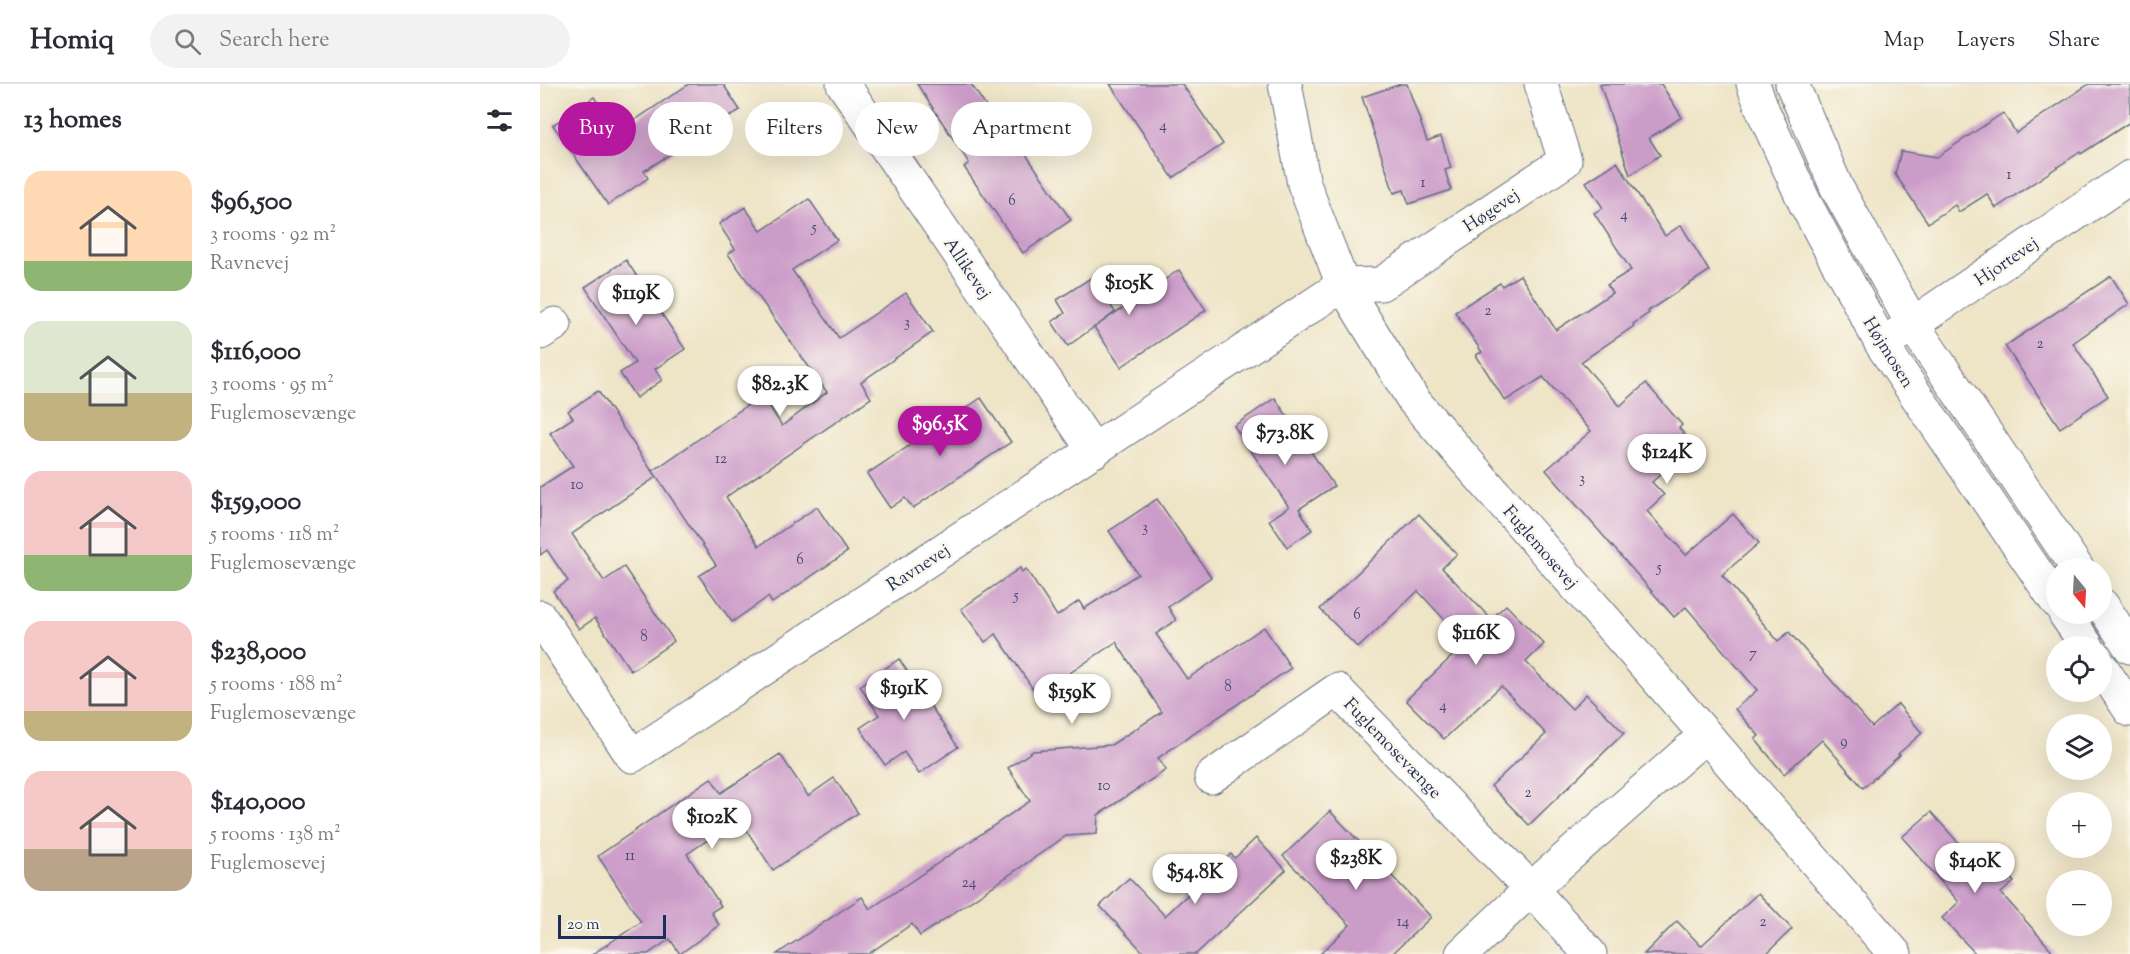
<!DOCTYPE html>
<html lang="en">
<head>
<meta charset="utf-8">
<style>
  :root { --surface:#fff; --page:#f2f2f3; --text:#2b2b33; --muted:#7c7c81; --line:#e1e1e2; --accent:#b5179e }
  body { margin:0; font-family:"Sorts Mill Goudy",serif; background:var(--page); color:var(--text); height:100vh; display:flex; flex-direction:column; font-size:22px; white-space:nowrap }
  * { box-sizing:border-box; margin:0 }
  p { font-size:20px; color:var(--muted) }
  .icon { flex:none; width:33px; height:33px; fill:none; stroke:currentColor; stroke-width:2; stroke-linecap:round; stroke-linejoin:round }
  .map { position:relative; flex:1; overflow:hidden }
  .panel { display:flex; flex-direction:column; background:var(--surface); width:540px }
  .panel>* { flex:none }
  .guide { position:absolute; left:18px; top:18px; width:570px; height:54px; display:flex; gap:12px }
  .needle { width:39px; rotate:162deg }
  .tools { position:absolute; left:1506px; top:474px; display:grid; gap:12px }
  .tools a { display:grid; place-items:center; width:66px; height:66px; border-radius:50%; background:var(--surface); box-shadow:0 6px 24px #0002; font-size:30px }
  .scale { position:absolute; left:18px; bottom:15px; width:108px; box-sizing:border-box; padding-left:6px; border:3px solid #1b2f5e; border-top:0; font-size:16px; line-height:21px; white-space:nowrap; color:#1b2f5e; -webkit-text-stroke:4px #fbf7ec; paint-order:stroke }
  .price { position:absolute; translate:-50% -51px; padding:0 14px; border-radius:21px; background:#fff; color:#222; font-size:20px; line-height:39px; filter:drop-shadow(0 2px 3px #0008) }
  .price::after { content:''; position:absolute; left:50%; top:36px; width:18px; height:14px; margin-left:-9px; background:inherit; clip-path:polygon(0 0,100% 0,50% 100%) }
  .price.on { background:var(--accent); color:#fff }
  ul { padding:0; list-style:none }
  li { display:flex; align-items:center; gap:18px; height:150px; padding:0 24px }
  li span { display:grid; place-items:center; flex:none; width:168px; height:120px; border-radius:18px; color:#555 }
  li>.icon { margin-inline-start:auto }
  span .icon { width:72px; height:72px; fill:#fffc; stroke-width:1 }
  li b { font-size:26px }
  h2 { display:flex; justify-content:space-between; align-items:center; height:72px; padding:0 24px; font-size:26px }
  .tag { padding:0 21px; border-radius:27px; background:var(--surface); box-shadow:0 6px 24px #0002; font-size:21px; line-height:54px }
  .tag.on { background:var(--accent); color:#fff }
  header { display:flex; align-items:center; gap:36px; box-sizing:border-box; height:84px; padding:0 30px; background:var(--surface); border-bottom:2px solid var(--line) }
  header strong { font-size:28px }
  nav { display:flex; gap:33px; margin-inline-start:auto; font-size:21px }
  .search { width:420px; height:54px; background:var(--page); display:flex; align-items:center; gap:15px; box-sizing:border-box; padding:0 21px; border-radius:33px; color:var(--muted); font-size:22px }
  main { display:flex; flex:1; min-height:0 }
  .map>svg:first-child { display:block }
  .building { fill:#cc9cc9 }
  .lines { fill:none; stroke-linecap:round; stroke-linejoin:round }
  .minor-casing { stroke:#656e82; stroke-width:35 }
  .minor { stroke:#fff; stroke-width:33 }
  .labels { text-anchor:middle; stroke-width:5; stroke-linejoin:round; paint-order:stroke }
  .number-label { font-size:15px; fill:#474a79 }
  .street-label { font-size:18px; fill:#1b2f5e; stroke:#fbf7ec }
</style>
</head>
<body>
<header>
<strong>Homiq</strong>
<div class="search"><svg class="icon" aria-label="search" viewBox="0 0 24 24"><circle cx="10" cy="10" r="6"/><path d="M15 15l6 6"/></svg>Search here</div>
<nav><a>Map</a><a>Layers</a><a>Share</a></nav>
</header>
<main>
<section class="panel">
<h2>13 homes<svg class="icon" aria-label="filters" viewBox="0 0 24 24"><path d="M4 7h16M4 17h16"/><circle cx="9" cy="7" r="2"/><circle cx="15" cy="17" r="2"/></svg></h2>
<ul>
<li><span style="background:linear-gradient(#ffd9b3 75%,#8fb573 0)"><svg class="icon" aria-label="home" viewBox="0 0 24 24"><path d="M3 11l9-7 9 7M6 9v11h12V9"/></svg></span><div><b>$96,500</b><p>3 rooms · 92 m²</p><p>Ravnevej</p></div></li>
<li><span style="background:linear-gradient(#dfe7d0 60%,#c2b280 0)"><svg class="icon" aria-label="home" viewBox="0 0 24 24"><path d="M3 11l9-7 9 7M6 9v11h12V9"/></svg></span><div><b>$116,000</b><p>3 rooms · 95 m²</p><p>Fuglemosevænge</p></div></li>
<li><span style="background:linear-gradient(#f6c9c9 70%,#8fb573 0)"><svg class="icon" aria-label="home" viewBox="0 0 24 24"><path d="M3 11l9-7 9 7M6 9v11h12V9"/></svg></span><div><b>$159,000</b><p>5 rooms · 118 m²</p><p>Fuglemosevænge</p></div></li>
<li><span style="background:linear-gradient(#f6c9c9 75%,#c2b280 0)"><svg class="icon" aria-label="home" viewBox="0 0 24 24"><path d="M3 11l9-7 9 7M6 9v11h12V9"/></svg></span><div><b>$238,000</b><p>5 rooms · 188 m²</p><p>Fuglemosevænge</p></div></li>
<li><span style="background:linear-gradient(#f6c9c9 65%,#b9a48a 0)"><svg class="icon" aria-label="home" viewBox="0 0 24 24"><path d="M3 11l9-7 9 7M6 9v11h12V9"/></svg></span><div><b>$140,000</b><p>5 rooms · 138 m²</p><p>Fuglemosevej</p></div></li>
</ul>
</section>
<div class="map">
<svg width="1590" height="870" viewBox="0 0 1590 870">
  <rect width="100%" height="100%" fill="#fbf7ec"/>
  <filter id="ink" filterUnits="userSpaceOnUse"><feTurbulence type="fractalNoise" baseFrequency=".0167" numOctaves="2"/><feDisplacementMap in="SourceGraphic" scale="12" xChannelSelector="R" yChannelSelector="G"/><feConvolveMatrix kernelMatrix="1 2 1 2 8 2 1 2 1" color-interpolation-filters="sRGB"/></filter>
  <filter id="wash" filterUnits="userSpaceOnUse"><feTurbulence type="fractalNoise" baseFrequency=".008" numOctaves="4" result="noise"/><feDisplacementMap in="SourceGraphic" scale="24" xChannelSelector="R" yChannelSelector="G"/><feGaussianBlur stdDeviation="1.35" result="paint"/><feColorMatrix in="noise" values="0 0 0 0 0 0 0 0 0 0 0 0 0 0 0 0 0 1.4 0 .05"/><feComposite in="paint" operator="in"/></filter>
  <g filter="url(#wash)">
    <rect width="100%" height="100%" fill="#eee4c6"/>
    <g id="blocks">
      <g class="building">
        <path d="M149,0H183L200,26L104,87L108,94L68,121L13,41L54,13L77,48Z"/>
        <path d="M377,0H431L467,54L472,50L531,136L483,169L424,83L429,79Z"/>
        <path d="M570,0H642L683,60L633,94Z"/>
        <path d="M861,0H867L887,57L901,52L911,84L905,86L911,106L869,120L864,106L854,109L822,13Z"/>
        <path d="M1060,0H1121L1142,33L1109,54L1120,71L1090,91Z"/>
        <path d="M1549,0H1590V38L1541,70L1540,68L1456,124L1447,110L1419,128L1415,121L1388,139L1355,90L1361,67L1397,73L1463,29L1476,49Z"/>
        <path d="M1077,78L1125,152L1141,141L1169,187L1108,227L1109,229L1093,240L1094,242L1041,278L1080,322L1106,299L1142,341L1139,344L1154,361L1112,398L1124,411L1107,427L1146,471L1193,430L1219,459L1182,491L1238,557L1249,548L1332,643L1358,620L1382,649L1358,670L1360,671L1323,704L1282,656L1244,690L1215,655L1219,652L1195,625L1217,606L1146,523L1134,533L1006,386L1051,347L1003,293L965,317L936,271L942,268L915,228L960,199L962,202L980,191L1016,246L1072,209L1067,201L1091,186L1054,129L1063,124L1046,98Z"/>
        <path d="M269,115L297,156L252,186L299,254L366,209L393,248L321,298L331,314L186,413L219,462L277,423L307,468L232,519L228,513L192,538L159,492L176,481L113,387L222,311L242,342L287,308L188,170L195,165L179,140L205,123L221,147Z"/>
        <path d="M86,176L145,265L115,285L122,296L96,314L80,289L95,279L45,203Z"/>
        <path d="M639,186L666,226L581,283L554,243L528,262L512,238L525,229L517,216L552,193L575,228L555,243Z"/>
        <path d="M1571,192L1589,220L1533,259L1568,312L1520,344L1465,262Z"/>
        <path d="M58,307L116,393L32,450L64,497L84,483L134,557L91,587L55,534L39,545L13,507L28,497L7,466L0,471V403L33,382L10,349L33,334L28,327Z"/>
        <path d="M441,314L471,358L373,424L365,414L350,424L327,390Z"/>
        <path d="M735,314L794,402L759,425L772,446L747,463L729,436L749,423L694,342Z"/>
        <path d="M617,415L671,493L628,523L636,536L616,550L647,595L724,543L751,584L618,674L626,686L558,731L557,750L526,752L380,852L372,840L328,870H237L322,813L330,825L490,717L468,684L493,667L571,661L622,628L576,558L497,611L456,550L445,558L421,525L480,484L482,488L486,485L517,532L539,517L544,525L598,490L569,447Z"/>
        <path d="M879,430L917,470L902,484L951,535L966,521L1004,560L986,578L1032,625L1046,610L1084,649L989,741L951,702L1006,650L961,602L904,655L866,616L926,559L878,507L818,564L780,525Z"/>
        <path d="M359,575L418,663L379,690L364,668L345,681L320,644L339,631L320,602Z"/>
        <path d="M240,670L268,712L294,694L318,729L233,786L199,735L147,770L181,822L171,828L179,841L140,870L130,855L108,870H53L101,838L58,772L171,694L181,709Z"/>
        <path d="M790,727L891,833L852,870H780L810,841L743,772Z"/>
        <path d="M1391,728L1439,782L1451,771L1474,798L1461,809L1515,870H1436L1402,834L1419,818L1362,753Z"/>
        <path d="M716,754L746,786L656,870H605L560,822L589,794L625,832L691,770L695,774Z"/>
        <path d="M1218,809L1252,845L1226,870H1104L1137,837L1161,862Z"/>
      </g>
    </g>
  </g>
  <g filter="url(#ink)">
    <use href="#blocks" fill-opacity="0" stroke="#656e82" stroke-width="1.5"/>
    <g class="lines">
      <defs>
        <g id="minor">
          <path d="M303,0L554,367"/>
          <path d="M745,0L764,100L803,201L874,317L1166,651L1355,870"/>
          <path d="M1213,0L1223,27L1265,119L1342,261L1516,517"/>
          <path d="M1252,0L1297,104L1373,241L1537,484"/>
          <path d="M0,249L15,240"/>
          <path d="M1355,252L1590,93"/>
          <path d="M1562,521L1590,563"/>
          <path d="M1525,530L1547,562"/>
          <path d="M0,533L92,672L803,201L841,200L1025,77L1001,0"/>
          <path d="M1562,584L1590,626"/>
          <path d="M671,693L797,606L991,805L1050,870"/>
          <path d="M922,870L991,805L1166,651"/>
        </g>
      </defs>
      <use href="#minor" class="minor-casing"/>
      <use href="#minor" class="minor"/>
    </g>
  </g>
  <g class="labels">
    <g class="number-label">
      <text x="623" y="46">4</text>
      <text x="1469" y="95">1</text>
      <text x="883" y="103">1</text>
      <text x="472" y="121">6</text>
      <text x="1084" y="135">4</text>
      <text x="274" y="148">5</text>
      <text x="948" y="231">2</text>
      <text x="367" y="243">3</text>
      <text x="1500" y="264">2</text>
      <text x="181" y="379">12</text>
      <text x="1042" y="399">3</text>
      <text x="37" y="405">10</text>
      <text x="605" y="448">3</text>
      <text x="260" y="480">6</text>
      <text x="1119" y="488">5</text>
      <text x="476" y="516">5</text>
      <text x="817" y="535">6</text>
      <text x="104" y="557">8</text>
      <text x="1213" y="574">7</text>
      <text x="688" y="607">8</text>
      <text x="903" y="626">4</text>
      <text x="1304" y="662">9</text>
      <text x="564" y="706">10</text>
      <text x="988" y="713">2</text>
      <text x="90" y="776">11</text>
      <text x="429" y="803">24</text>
      <text x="863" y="842">14</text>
      <text x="1223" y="842">2</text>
    </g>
    <g class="street-label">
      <text transform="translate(951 126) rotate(-34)" y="6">Høgevej</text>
      <text transform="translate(1466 177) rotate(-34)" y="6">Hjortevej</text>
      <text transform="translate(428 184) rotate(56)" y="6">Allikevej</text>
      <text transform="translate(1349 268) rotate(58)" y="6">Højmosen</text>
      <text transform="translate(1001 463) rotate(49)" y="6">Fuglemosevej</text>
      <text transform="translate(378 483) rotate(-33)" y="6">Ravnevej</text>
      <text transform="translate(853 664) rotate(46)" y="6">Fuglemosevænge</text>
    </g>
  </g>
</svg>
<div class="tools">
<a><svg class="needle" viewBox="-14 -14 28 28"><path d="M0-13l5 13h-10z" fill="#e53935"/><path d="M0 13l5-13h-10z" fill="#7c7c81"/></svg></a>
<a><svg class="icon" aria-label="locate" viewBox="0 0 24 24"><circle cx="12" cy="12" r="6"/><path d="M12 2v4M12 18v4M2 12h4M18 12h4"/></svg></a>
<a><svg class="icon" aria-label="layers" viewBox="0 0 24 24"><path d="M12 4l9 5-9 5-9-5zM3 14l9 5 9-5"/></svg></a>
<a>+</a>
<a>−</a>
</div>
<div class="scale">20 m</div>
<b class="price" style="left:589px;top:232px">$105K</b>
<b class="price" style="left:96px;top:242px">$119K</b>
<b class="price" style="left:240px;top:333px">$82.3K</b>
<b class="price on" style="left:400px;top:373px">$96.5K</b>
<b class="price" style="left:745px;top:382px">$73.8K</b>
<b class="price" style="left:1127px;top:401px">$124K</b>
<b class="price" style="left:936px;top:582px">$116K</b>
<b class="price" style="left:364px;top:637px">$191K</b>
<b class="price" style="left:532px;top:641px">$159K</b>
<b class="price" style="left:172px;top:766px">$102K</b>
<b class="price" style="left:816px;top:807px">$238K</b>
<b class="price" style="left:1435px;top:810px">$140K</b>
<b class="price" style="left:655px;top:821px">$54.8K</b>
<div class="guide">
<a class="tag on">Buy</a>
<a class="tag">Rent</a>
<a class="tag">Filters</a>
<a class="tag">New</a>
<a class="tag">Apartment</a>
</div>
</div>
</main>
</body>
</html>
